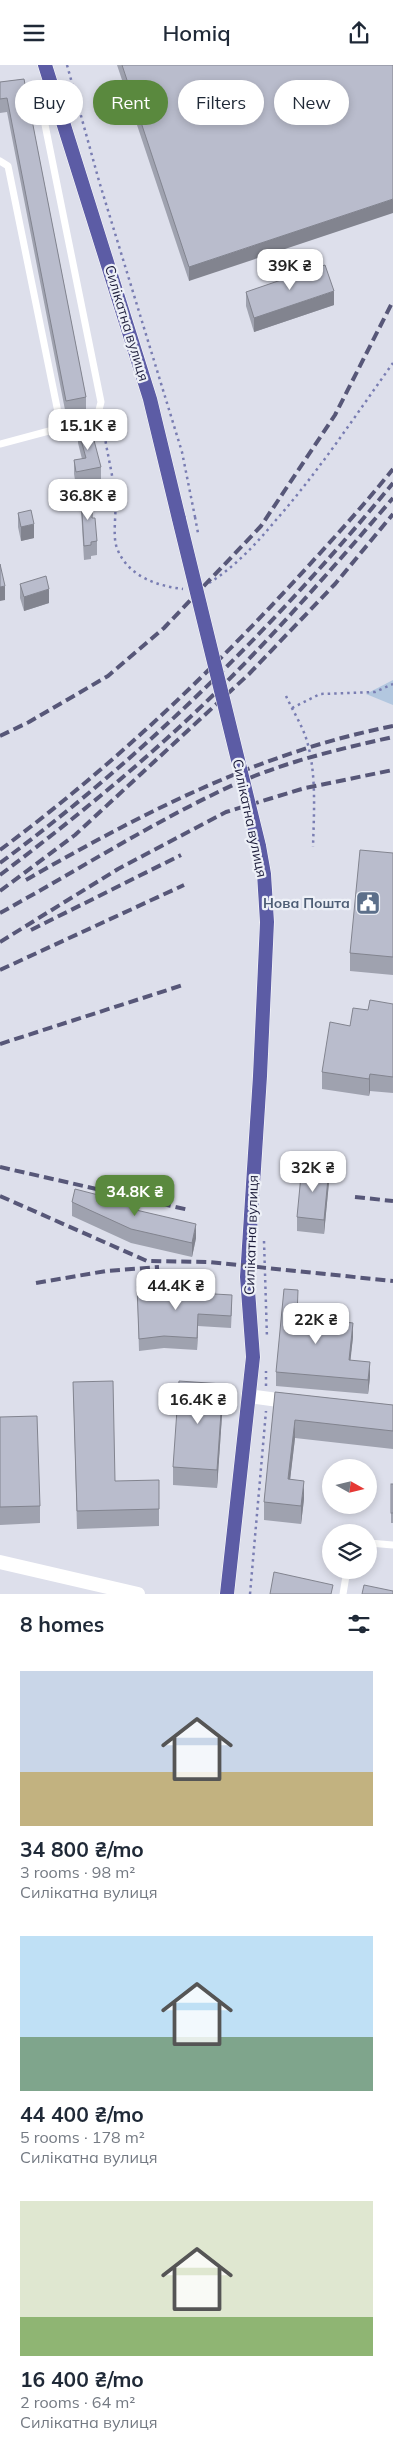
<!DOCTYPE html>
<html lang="en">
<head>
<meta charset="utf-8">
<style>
  :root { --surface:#fff; --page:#f2f2f3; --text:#1f2937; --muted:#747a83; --accent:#5a893e }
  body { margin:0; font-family:Mulish,sans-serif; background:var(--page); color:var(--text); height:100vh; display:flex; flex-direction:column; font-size:19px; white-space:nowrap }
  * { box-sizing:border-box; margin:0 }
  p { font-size:16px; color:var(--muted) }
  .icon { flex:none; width:28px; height:28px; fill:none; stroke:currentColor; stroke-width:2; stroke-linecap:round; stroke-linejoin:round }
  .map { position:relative; height:1529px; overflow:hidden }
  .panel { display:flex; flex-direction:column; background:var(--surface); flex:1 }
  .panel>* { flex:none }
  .guide { position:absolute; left:15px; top:15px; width:364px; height:45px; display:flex; gap:10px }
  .needle { width:32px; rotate:98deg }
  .tools { position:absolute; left:322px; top:1394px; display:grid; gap:10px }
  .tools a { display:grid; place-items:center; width:55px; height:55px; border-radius:50%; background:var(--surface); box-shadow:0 2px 8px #0003; font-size:25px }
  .price { position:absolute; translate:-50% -42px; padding:0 11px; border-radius:10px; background:#fff; color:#222; font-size:16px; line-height:32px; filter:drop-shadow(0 1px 2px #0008) }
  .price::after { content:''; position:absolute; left:50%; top:30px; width:15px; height:11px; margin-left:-8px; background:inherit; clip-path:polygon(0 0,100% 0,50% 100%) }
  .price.active { background:var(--accent); color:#fff }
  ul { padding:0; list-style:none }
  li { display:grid; align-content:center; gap:10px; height:265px; padding:0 20px }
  li span { display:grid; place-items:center; height:155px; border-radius:0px; color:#555 }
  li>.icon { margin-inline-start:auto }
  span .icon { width:90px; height:90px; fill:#fffc; stroke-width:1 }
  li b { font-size:21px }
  h2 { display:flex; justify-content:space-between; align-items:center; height:60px; padding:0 20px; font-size:21px }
  .tag { padding:0 18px; border-radius:22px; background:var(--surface); box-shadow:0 2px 8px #0003; font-size:18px; line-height:45px }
  .tag.active { background:var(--accent); color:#fff }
  header { display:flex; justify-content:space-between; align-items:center; height:65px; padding:0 20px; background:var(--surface); font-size:22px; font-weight:600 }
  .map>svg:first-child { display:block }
  .green { fill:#b2c7df }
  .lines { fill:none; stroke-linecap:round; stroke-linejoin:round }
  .primary-casing { stroke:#fff; stroke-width:15 }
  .path { stroke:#797db2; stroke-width:2.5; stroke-dasharray:2.5 4; stroke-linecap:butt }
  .service { stroke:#fff; stroke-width:7 }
  .minor { stroke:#fff; stroke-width:14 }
  .primary { stroke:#5c5ca5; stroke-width:14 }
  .rail { stroke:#575778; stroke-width:4; stroke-dasharray:10 5; stroke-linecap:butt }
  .primary-bridge-casing { stroke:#fff; stroke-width:15; stroke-linecap:butt }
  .path-bridge { stroke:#797db2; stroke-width:2.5; stroke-dasharray:2.5 4; stroke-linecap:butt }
  .primary-bridge { stroke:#5c5ca5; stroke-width:14 }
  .wall { fill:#9fa2af }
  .shaded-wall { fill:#82848f }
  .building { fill:#b9bccc; stroke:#82848f }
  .labels { text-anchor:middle; stroke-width:4.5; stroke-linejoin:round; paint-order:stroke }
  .street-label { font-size:14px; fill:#1d1d3b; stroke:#edf0f7 }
  .service-label { font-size:14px; font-weight:bold; fill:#4e5e75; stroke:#edf0f7; text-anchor:end }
</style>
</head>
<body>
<header><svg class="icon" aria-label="menu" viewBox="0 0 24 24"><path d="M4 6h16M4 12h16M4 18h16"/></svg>Homiq<svg class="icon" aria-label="share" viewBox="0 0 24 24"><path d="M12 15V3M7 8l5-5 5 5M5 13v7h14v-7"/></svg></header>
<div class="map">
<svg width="393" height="1529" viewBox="0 0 393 1529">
  <rect width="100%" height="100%" fill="#dddfeb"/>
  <path class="green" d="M393,615V640L366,629Z"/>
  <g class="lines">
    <defs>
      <g id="primary">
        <path d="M45,0L150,334L179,454"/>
        <path d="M227,1529L253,1292L247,1212L260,1011L267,857L264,809L259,781"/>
      </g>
    </defs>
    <use href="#primary" class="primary-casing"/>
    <g class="path">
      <path d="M67,0L99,116L182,387L195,452"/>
      <path d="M103,357C105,382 113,407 115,433C117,447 112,471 117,483C127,511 157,521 183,524"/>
      <path d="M209,518C236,501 256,479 276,455C319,406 355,351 393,298"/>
      <path d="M286,631C292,644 300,657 305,670C317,704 314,746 313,782"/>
      <path d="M292,643L320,629L375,627L393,619"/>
      <path d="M264,1176L267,1273"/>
      <path d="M266,1321V1306"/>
      <path d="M250,1529L266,1346"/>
    </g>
    <g class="service">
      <path d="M0,96L8,101L61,362"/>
      <path d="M0,379L90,355L98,349L101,337L39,30L47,12"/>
      <path d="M369,1478L393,1480"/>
      <path d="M343,1529L347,1505"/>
    </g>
    <g class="minor">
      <path d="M248,1331L293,1337"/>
      <path d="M0,1497L138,1529"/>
    </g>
    <use href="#primary" class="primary"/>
    <g class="rail">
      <path d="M0,671L29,657L108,611L164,563L261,461L335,350L393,236"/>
      <path d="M0,785C105,707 199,619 288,523C324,484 360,445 393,404"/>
      <path d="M0,798C147,689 277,559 393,418"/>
      <path d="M0,810C86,745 171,675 246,597C297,544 345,489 393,433"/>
      <path d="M26,815C142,748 261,687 393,661"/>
      <path d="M0,826L75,770L249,609L335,519L393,449"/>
      <path d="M0,848C78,805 153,757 233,720C284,697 339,684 393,672"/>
      <path d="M31,865L181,790"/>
      <path d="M0,877L118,804L226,747L305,723L393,705"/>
      <path d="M0,905L184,820"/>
      <path d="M0,979L183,920"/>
      <path d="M0,1102L189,1145"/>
      <path d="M0,1131L147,1196L209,1197L393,1216"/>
      <path d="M355,1132L393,1136"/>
      <path d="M36,1218L106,1206L159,1202"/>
    </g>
    <defs>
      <path id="primary-bridge" d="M179,454L259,781"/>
    </defs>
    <use href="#primary-bridge" class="primary-bridge-casing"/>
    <path class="path-bridge" d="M195,452L198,468"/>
    <use href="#primary-bridge" class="primary-bridge"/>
  </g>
  <g class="wall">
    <path d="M117,0H393L189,216Z"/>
    <path d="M24,14L86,332V346L66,350L7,47L0,48V17Z"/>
    <path d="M246,227L334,240L254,267L246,241Z"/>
    <path d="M78,364L101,402V416L76,421L74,409V395L82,394L78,378Z"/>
    <path d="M81,431L92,453L97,476V490L91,491V494L84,495L81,445Z"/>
    <path d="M18,448L34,473L21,476L18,462Z"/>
    <path d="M20,519L49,538L24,546L20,533Z"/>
    <path d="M393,788V910L350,906V888Z"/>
    <path d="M393,939V1028L370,1026L369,1031L322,1024V1007L350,961L368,945Z"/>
    <path d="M329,1117L324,1169L297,1166V1152Z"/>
    <path d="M72,1137L137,1145L196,1173L192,1192L131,1178L72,1151Z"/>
    <path d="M137,1221L232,1242L231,1263L198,1261L197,1285L164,1283L139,1286Z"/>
    <path d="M298,1251L353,1272L350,1295L370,1312L368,1329L276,1321V1307Z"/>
    <path d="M73,1317L115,1416L159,1444V1461L77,1464Z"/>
    <path d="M275,1327L393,1340V1384L295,1373L290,1415L304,1434L301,1459L264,1455V1437Z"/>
    <path d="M223,1336L217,1423L173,1420V1402Z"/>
    <path d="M0,1352L40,1441V1458L0,1460Z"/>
    <rect x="391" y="1419" width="2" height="39"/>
  </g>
  <g class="shaded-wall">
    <path d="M393,134V148L189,216V202Z"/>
    <path d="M334,226V240L254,267V253Z"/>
    <path d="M34,459V473L21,476V462Z"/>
    <path d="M5,521V535L0,536V522Z"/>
    <path d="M49,524V538L24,546V532Z"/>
    <path d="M370,1009V1026L369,1031V1014Z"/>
    <path d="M329,1103V1117L324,1169V1155Z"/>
    <path d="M196,1159V1173L192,1192V1178Z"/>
    <path d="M198,1249V1261L197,1285V1273Z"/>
    <path d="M353,1258V1272L349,1309V1295Z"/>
    <path d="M370,1297V1312L368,1329V1315Z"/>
    <path d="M223,1319V1336L217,1423V1405Z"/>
    <path d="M295,1355V1373L288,1432V1414Z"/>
    <path d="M304,1416V1434L301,1459V1441Z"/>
  </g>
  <g class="building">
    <path d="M122,0H393V134L189,202Z"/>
    <path d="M24,14L86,332L66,336L7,33L0,34V17Z"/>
    <path d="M325,200L334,226L254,253L246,227Z"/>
    <path d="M90,360L101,402L76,407L74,395L86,393L78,364Z"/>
    <path d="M81,431H93L92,453H95L97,476L91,477V480L84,481Z"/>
    <path d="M31,445L34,459L21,462L18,448Z"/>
    <path d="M0,499L5,521L0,522Z"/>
    <path d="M46,511L49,524L24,532L20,519Z"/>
    <path d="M360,785L393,788V892L350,888Z"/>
    <path d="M370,935L393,939V1012L370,1009L369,1014L322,1007L330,957L350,961L353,943L368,945Z"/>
    <path d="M302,1100L329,1103L324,1155L297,1152Z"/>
    <path d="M75,1124L137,1140L136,1145L196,1159L192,1178L131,1164L72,1137Z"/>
    <path d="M162,1220L163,1226L232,1230L231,1251L198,1249L197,1273L164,1271L139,1274L137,1221Z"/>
    <path d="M284,1224L298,1225L297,1251L353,1258L349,1295L370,1297L368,1315L276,1307Z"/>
    <path d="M113,1316L115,1416L159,1415V1444L77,1446L73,1317Z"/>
    <path d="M179,1316L223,1319L217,1405L173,1402Z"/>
    <path d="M275,1327L393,1340V1366L295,1355L288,1414L304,1416L301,1441L264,1437Z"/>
    <path d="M37,1351L40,1441L0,1442V1352Z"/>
    <rect x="391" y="1419" width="2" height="29"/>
    <path d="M274,1507L333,1520L331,1529H270Z"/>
    <path d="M364,1520L393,1526V1529H362Z"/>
  </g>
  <defs>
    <symbol id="civic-square" viewBox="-11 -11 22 22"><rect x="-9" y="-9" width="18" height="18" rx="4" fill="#5c6f8a" stroke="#edf0f7"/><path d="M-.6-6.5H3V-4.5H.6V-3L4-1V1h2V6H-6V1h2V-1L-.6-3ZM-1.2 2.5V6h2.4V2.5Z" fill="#fff"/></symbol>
  </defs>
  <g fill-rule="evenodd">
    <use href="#civic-square" x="354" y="824" width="28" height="28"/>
  </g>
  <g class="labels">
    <g class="street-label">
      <text transform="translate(127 258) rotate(73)" y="5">Силікатна вулиця</text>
      <text transform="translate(250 753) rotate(78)" y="5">Силікатна вулиця</text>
      <text transform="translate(251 1170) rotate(-88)" y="5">Силікатна вулиця</text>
    </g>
    <g class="service-label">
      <text x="350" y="843">Нова Пошта</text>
    </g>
  </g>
</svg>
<div class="tools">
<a><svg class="needle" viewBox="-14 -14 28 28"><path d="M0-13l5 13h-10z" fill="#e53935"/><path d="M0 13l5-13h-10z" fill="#747a83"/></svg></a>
<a><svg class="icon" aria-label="layers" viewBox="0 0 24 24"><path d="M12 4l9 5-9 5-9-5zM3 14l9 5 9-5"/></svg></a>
</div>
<b class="price" style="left:290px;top:226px">39K ₴</b>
<b class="price" style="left:88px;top:386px">15.1K ₴</b>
<b class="price" style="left:88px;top:456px">36.8K ₴</b>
<b class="price" style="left:313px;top:1128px">32K ₴</b>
<b class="price active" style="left:135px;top:1152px">34.8K ₴</b>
<b class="price" style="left:176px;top:1246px">44.4K ₴</b>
<b class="price" style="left:316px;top:1280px">22K ₴</b>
<b class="price" style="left:198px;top:1360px">16.4K ₴</b>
<div class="guide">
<a class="tag">Buy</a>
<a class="tag active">Rent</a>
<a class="tag">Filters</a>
<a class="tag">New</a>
</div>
</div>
<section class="panel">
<h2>8 homes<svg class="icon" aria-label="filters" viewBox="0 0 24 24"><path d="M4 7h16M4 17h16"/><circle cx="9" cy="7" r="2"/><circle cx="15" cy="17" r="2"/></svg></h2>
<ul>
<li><span style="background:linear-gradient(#c9d6e8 65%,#c2b280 0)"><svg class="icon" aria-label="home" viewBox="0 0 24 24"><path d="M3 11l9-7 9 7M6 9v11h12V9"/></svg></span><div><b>34 800 ₴/mo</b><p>3 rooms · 98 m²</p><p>Силікатна вулиця</p></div></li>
<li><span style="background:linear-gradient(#bfe0f5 65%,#7fa58c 0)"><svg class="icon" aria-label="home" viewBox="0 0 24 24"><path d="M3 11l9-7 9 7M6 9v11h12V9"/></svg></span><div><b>44 400 ₴/mo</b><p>5 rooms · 178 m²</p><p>Силікатна вулиця</p></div></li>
<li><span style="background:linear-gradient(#dfe7d0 75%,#8fb573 0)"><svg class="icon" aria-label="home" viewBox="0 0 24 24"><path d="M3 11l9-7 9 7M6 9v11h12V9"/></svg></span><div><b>16 400 ₴/mo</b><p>2 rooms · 64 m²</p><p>Силікатна вулиця</p></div></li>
</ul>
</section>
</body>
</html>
